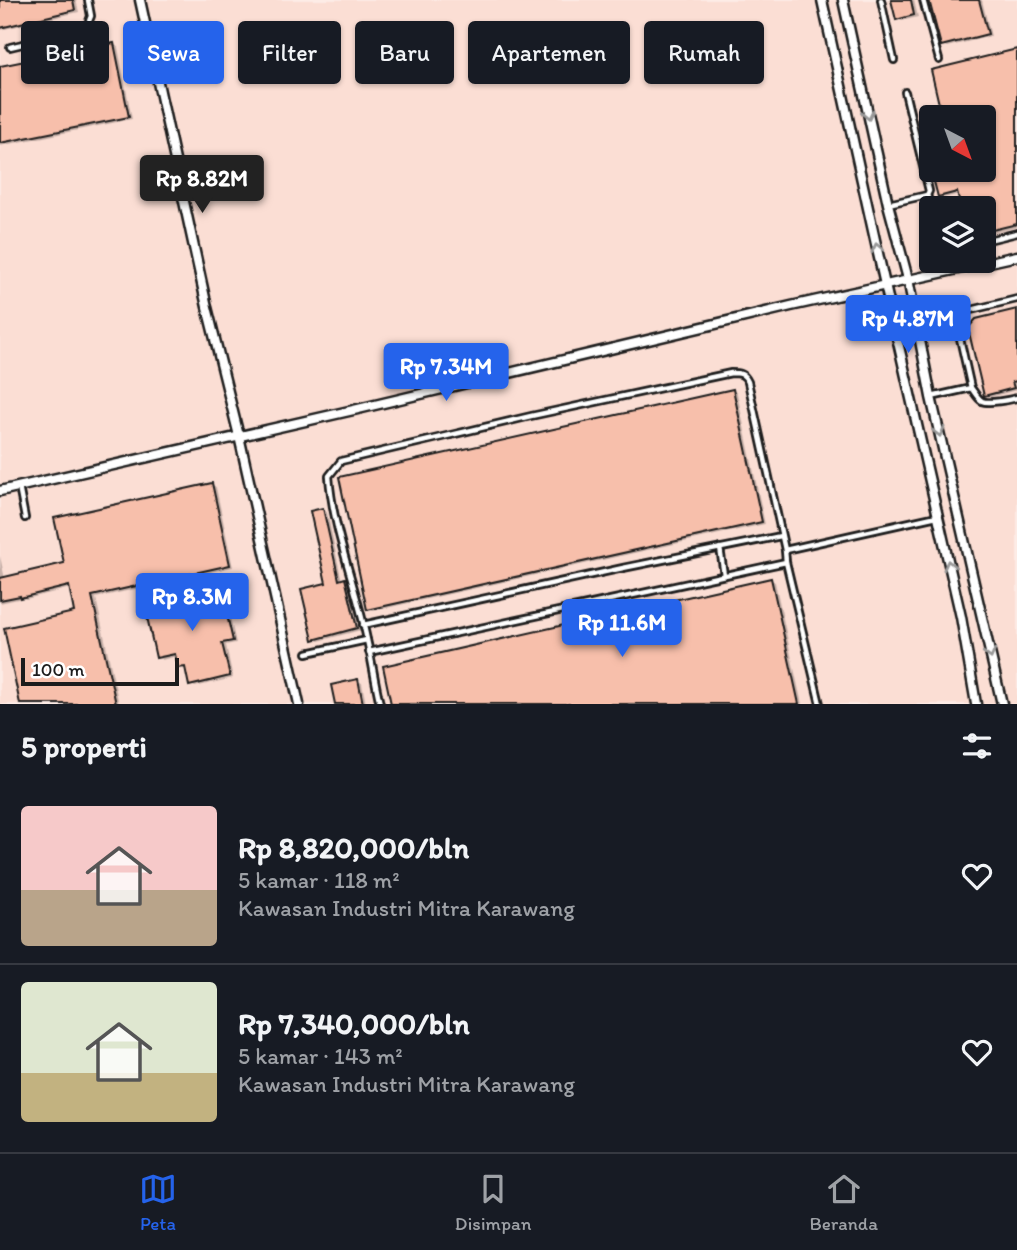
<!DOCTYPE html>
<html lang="id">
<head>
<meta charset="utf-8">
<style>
  :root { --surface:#171b24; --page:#242831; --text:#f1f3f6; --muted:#9ea1a6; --line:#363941; --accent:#2563eb }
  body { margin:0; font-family:Itim,sans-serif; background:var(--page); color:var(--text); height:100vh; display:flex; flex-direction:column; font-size:26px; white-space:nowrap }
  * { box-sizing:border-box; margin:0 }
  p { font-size:23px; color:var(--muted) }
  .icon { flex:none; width:38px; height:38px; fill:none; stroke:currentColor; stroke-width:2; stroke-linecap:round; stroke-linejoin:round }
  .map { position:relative; height:704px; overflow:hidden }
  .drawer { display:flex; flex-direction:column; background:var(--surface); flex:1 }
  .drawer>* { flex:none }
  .guide { position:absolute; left:21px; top:21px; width:976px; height:63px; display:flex; gap:14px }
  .needle { width:46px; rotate:139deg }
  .fabs { position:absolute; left:919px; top:105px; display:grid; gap:14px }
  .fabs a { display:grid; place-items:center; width:77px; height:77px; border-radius:7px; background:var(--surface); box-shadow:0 2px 5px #0004; font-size:35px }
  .scale { position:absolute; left:21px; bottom:18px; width:158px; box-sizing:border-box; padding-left:7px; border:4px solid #1c1c1c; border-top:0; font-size:19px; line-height:24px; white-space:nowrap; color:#1c1c1c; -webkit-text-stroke:5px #fff; paint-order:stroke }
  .price { position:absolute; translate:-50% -60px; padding:0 16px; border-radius:7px; background:var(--accent); color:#fff; font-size:23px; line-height:46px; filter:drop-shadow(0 2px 4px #0008) }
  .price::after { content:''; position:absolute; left:50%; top:42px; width:21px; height:16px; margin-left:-10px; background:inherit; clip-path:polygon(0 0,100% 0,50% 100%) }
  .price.on { background:#222; color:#fff }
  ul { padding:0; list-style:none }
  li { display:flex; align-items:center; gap:21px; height:175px; padding:0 21px }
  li+li { border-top:2px solid var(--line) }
  li span { display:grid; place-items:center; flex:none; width:196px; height:140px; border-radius:7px; color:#555 }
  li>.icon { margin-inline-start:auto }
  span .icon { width:84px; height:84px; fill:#fffc; stroke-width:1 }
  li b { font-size:30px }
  h2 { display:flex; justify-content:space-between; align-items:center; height:84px; padding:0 21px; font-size:30px }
  .pill { padding:0 24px; border-radius:7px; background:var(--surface); box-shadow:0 2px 5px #0004; font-size:24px; line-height:63px }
  .pill.on { background:var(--accent); color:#fff }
  .dock { display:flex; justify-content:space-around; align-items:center; height:98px; border-top:2px solid var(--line); background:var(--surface); font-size:19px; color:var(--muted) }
  .dock a { display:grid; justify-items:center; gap:4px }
  .dock .on { color:var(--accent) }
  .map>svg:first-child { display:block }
  .built { fill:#fbded4; fill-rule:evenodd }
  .shadow { fill:#0003 }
  .building { fill:#f7bfab; stroke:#1c1c1c; stroke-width:2 }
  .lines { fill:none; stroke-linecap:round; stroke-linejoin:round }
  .service-casing { stroke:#1c1c1c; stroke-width:10 }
  .minor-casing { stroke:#1c1c1c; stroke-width:13 }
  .service { stroke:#fff; stroke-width:4.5 }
  .minor { stroke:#fff; stroke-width:8 }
  .oneway { stroke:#999 }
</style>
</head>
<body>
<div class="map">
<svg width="1017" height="704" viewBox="0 0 1017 704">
  <rect width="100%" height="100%" fill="#fdece6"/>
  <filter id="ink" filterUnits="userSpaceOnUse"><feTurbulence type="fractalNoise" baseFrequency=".0143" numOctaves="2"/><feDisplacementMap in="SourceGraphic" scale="14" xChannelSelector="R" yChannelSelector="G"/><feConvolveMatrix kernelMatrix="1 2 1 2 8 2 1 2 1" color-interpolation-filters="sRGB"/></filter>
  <g filter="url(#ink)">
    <path class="built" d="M0,0H1017V704H0ZM931,117H984V170H931ZM931,208H984V261H931Z"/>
    <g class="shadow">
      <path d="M0,0H76L79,12L0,30Z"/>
      <path d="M893,0H914L918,17L902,21L898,19Z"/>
      <path d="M931,0H982L991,36L947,47L942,45Z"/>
      <path d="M114,45L118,47L132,119L0,146V68Z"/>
      <path d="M1017,51V227L984,235V208H963L960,194L944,198L939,196L933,170H984V117H936L944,115Z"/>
      <path d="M1017,311V383L1015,384L1017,390L990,397L985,394Z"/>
      <path d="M733,391L737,393L765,524L373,611L369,609Z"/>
      <path d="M211,484L216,487L233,567L96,598L119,704H22L6,629L76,613L71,588L26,599L23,598L0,603V556L5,579L66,564Z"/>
      <path d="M323,510L327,512L342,581L349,583L361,630L319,641L315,639L328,584Z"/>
      <path d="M770,579L775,582L802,704H393L385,667Z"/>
      <path d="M220,587L224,590L236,643L226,645L233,678L195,687L190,684L187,669H184L180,667L177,656L162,660L158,657Z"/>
      <path d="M358,681L362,683L366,704H337L333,686Z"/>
    </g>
    <g class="building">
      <path d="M0,0H73L75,10L0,28Z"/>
      <path d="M891,0H911L914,15L896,20Z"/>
      <path d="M929,0H979L988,34L941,46Z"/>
      <path d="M114,43L129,117L0,143V66Z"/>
      <path d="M1017,49V224L984,232V208H961L957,192L938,197L931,170H984V117H942L931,70Z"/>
      <path d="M931,117V155L928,156L919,120Z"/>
      <path d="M1017,309V381L1012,382L1014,388L984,396L968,328L976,319Z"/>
      <path d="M733,389L762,522L367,610L339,477Z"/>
      <path d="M212,483L230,565L92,596L116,704H20L4,628L74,612L69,586L20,598V596L0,600V578L64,563L54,518Z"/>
      <path d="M323,508L339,580L345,578L357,628L313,640L301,589L326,583L310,511Z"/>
      <path d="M771,578L799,704H391L383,666Z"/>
      <path d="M220,585L233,641L222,643L230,676L189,686L185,667L178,668L175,654L156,658L144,603Z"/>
      <path d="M358,679L363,704H335L331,685Z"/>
    </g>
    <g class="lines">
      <defs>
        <g id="service">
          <path d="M881,0L894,60"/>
          <path d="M923,0L939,60"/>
          <path d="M10,47L73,32L87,26L91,16L88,0"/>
          <path d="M927,195L931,208"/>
          <path d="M888,204L927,195L929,191L905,92"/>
          <path d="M984,241L1017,233"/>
          <path d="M971,388L957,325C951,321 948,318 950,310L960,305L971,310L1017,299"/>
          <path d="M931,397L971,388C974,391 977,398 982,401C988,404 1009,400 1017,398"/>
          <path d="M19,487L25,518"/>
          <path d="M720,548L724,575"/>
          <path d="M785,550L937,516"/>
          <path d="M363,625L623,568L781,536"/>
          <path d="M369,652L786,562"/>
          <path d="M307,653L367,640"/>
          <path d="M380,704C375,683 372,661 367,640C356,585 333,532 329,476L341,461L531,416L731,373C739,373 744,373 748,382L785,550L786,562L820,704"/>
        </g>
        <g id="minor">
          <path d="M140,0L207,307L239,436L299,704"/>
          <path d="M822,0L885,285L961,617L976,704"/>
          <path d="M843,0L888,204L908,279L931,397L1002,704"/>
          <path d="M0,491L358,409L791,306L1017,256"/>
        </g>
      </defs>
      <use href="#service" class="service-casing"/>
      <use href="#minor" class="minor-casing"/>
      <use href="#service" class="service"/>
      <use href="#minor" class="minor"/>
    </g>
    <defs><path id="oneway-chevron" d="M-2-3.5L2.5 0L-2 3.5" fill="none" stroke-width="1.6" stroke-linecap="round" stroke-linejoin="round" transform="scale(1.75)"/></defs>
    <g class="oneway">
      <use href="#oneway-chevron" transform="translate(868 115) rotate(78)"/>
      <use href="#oneway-chevron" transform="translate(877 248) rotate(-102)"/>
      <use href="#oneway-chevron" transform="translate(939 432) rotate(77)"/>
      <use href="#oneway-chevron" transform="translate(949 565) rotate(-103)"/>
      <use href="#oneway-chevron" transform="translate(990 654) rotate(76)"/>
    </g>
  </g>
</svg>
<div class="fabs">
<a><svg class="needle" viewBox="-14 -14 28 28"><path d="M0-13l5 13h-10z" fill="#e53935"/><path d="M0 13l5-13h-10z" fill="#9ea1a6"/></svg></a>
<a><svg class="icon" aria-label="layers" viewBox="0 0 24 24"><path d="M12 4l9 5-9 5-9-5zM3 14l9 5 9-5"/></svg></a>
</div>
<div class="scale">100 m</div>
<b class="price on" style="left:202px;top:215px">Rp 8.82M</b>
<b class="price" style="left:908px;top:355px">Rp 4.87M</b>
<b class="price" style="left:446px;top:403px">Rp 7.34M</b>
<b class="price" style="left:192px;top:633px">Rp 8.3M</b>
<b class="price" style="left:622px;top:659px">Rp 11.6M</b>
<div class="guide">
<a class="pill">Beli</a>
<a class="pill on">Sewa</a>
<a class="pill">Filter</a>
<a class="pill">Baru</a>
<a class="pill">Apartemen</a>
<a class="pill">Rumah</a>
</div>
</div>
<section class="drawer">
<h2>5 properti<svg class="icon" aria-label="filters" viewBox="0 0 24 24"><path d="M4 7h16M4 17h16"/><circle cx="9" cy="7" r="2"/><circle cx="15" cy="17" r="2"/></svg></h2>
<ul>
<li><span style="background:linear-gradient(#f6c9c9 60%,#b9a48a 0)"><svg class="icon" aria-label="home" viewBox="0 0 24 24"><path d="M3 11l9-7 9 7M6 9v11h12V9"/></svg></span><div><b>Rp 8,820,000/bln</b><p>5 kamar · 118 m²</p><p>Kawasan Industri Mitra Karawang</p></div><svg class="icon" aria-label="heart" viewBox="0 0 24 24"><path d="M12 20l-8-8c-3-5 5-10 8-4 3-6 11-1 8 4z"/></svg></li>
<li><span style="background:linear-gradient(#dfe7d0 65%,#c2b280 0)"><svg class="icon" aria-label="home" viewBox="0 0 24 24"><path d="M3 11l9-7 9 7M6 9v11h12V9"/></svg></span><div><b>Rp 7,340,000/bln</b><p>5 kamar · 143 m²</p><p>Kawasan Industri Mitra Karawang</p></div><svg class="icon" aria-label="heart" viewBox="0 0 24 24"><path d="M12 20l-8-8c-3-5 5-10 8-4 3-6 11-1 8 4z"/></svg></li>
</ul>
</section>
<nav class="dock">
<a class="on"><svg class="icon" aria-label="map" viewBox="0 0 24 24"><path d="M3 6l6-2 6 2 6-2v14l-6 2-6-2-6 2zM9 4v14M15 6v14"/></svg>Peta</a>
<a><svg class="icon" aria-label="saved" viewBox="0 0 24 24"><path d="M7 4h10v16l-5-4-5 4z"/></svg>Disimpan</a>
<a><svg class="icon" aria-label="home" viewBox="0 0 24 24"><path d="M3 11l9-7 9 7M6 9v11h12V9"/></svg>Beranda</a>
</nav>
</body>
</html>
